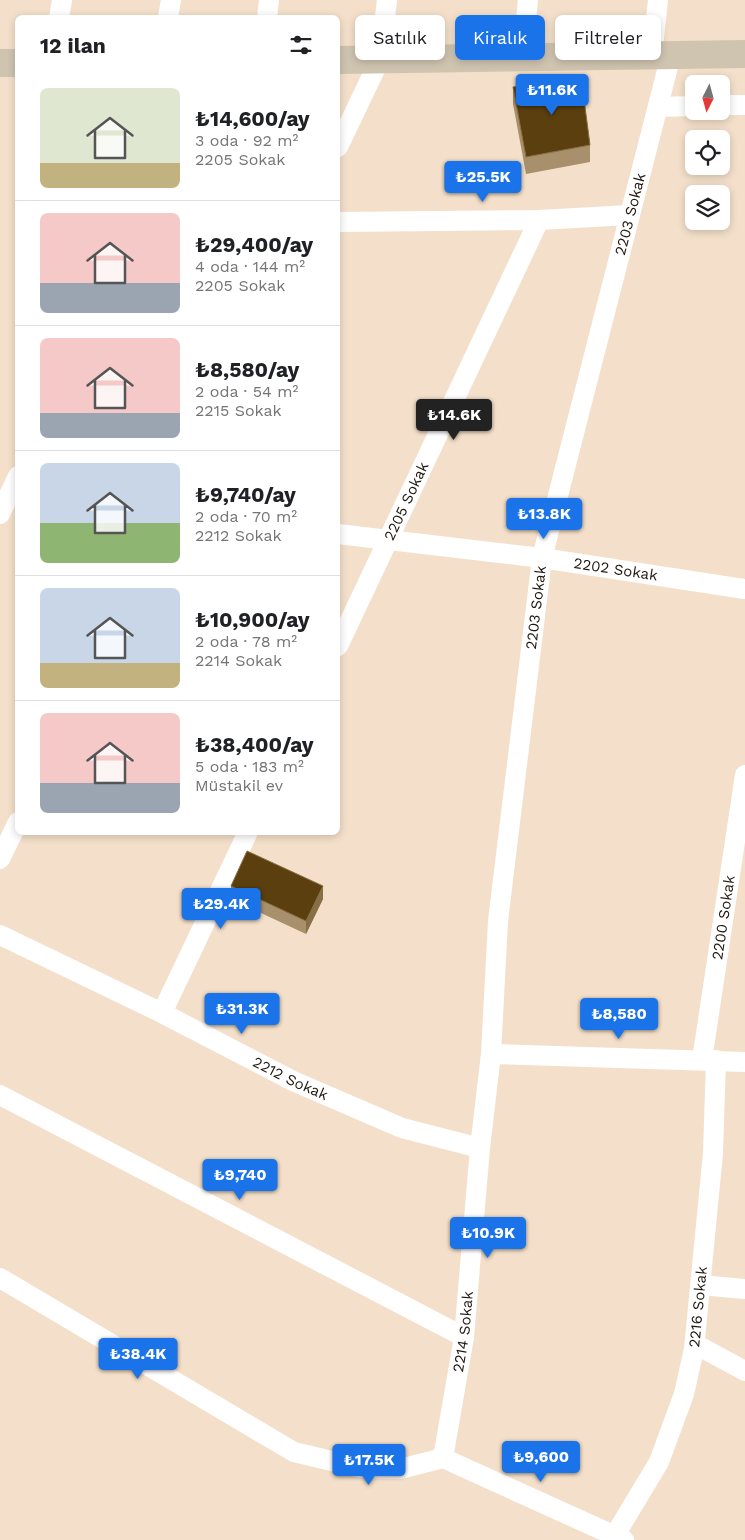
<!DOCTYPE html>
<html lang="tr">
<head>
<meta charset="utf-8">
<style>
  :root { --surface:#fff; --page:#f2f2f2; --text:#202124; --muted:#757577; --line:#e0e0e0; --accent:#1a73e8 }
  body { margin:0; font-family:"Work Sans",sans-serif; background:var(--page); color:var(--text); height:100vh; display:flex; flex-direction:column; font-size:19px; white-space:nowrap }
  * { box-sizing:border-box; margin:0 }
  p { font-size:16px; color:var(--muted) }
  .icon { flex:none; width:28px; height:28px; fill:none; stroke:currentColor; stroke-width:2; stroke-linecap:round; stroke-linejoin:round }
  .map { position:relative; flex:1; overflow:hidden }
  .drawer { position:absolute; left:15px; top:15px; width:325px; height:820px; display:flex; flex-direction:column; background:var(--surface); border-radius:8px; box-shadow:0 2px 8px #0003 }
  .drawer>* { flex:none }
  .hud { position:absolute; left:355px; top:15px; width:315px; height:45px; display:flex; gap:10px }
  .needle { width:32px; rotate:186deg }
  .tools { position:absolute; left:685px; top:75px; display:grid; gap:10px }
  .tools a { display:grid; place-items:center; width:45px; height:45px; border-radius:8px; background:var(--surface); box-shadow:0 2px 8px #0003; font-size:25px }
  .price { position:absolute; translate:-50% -42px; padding:0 11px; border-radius:5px; background:var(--accent); color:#fff; font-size:16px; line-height:32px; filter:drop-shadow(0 1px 2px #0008) }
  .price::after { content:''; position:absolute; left:50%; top:30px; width:15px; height:11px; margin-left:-8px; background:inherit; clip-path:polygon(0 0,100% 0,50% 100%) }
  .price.selected { background:#222; color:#fff }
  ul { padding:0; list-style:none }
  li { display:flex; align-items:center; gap:15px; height:125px; padding:0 25px }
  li+li { border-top:1px solid var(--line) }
  li span { display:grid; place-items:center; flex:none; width:140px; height:100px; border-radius:8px; color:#555 }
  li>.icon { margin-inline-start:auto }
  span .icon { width:60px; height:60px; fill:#fffc; stroke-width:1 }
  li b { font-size:21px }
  h2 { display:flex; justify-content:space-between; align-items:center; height:60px; padding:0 25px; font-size:21px }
  .tag { padding:0 18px; border-radius:8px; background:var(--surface); box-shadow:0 2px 8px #0003; font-size:18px; line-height:45px }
  .tag.selected { background:var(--accent); color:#fff }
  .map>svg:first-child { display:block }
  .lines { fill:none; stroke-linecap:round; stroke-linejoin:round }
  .street { stroke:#fff; stroke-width:20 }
  .secondary { stroke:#cfc4b0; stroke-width:28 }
  .wall { fill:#a8906c }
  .shaded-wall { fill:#896f46 }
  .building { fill:#5b3f0e; stroke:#896f46 }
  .labels { text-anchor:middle; stroke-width:5; stroke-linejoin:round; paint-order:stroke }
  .street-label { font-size:15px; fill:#1e170f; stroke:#f4e0ca }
</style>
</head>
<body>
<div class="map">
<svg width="745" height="1540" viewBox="0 0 745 1540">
  <rect width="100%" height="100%" fill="#f4e0ca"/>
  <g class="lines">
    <g class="street">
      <path d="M59,18L62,0"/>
      <path d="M168,18L171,0"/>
      <path d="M267,18L269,0"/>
      <path d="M652,56L658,0"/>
      <path d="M522,57L528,0"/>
      <path d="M721,105H745"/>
      <path d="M658,107L694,106"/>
      <path d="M338,147L380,59L387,0"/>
      <path d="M338,222L539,220L629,215"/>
      <path d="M0,514L18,476"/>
      <path id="s1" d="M338,534L542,558L745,589"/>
      <path id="s2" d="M338,646L539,220"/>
      <path d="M0,859L18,822"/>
      <path id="s3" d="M0,935L162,1013L293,1081L402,1128L480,1148"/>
      <path d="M162,1013L248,832"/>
      <path d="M491,1054L745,1062"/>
      <path id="s4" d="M702,1060L745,775"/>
      <path d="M0,1095L464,1337"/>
      <path d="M0,1278L294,1452L361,1468L400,1469L443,1458"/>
      <path d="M700,1285L745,1289"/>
      <path d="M695,1344L745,1371"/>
      <path id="s5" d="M443,1458L464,1337L480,1148L491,1054L498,921L542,558L671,55"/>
      <path d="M443,1458L624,1540"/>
      <path id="s6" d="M615,1535L659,1462L684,1394L694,1349L713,1153L716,1060"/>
    </g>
    <g class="secondary">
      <path d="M338,60L745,54"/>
      <path d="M0,63H18"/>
    </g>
  </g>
  <g class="wall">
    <path d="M513,87L590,145V162L526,174L513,104Z"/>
    <path d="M231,886L323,899L306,934L231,899Z"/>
  </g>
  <path class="shaded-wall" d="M323,886V899L306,934V921Z"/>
  <g class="building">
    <path d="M581,76L590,145L526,157L513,87Z"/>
    <path d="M247,851L323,886L306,921L231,886Z"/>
  </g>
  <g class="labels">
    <g class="street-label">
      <text dy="5" stroke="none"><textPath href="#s5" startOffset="1261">2203 Sokak</textPath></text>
      <text dy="5" stroke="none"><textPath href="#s2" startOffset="160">2205 Sokak</textPath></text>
      <text dy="5" stroke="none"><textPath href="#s1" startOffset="280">2202 Sokak</textPath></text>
      <text dy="5" stroke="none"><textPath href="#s5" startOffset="856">2203 Sokak</textPath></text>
      <text dy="5" stroke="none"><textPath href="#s4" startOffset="144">2200 Sokak</textPath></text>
      <text dy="5" stroke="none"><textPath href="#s3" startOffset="324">2212 Sokak</textPath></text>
      <text dy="5" stroke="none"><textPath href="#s6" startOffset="246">2216 Sokak</textPath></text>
      <text dy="5" stroke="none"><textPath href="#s5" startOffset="128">2214 Sokak</textPath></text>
    </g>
  </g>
</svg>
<div class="tools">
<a><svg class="needle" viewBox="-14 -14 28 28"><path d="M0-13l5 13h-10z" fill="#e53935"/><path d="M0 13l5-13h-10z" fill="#757577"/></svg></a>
<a><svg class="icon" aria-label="locate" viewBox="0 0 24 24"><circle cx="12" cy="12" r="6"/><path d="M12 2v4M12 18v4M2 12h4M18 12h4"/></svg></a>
<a><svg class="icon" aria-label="layers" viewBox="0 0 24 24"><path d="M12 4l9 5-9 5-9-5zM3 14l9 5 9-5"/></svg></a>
</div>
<b class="price" style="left:552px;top:116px">₺11.6K</b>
<b class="price" style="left:483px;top:203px">₺25.5K</b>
<b class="price selected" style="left:454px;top:441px">₺14.6K</b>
<b class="price" style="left:544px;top:540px">₺13.8K</b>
<b class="price" style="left:221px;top:930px">₺29.4K</b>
<b class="price" style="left:242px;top:1035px">₺31.3K</b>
<b class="price" style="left:619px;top:1040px">₺8,580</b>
<b class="price" style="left:240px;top:1201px">₺9,740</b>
<b class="price" style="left:488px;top:1259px">₺10.9K</b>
<b class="price" style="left:138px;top:1380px">₺38.4K</b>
<b class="price" style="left:541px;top:1483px">₺9,600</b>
<b class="price" style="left:369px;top:1486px">₺17.5K</b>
<div class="hud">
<a class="tag">Satılık</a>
<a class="tag selected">Kiralık</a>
<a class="tag">Filtreler</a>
</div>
<section class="drawer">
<h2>12 ilan<svg class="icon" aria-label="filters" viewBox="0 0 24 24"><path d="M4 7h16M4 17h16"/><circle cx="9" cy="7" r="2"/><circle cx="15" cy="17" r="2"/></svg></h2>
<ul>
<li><span style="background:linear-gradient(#dfe7d0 75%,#c2b280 0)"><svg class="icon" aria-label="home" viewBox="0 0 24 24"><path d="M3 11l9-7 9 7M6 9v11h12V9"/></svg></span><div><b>₺14,600/ay</b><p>3 oda · 92 m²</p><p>2205 Sokak</p></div></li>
<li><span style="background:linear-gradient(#f6c9c9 70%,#9aa5b1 0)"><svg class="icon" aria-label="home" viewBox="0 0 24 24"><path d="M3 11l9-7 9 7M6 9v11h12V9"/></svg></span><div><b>₺29,400/ay</b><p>4 oda · 144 m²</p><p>2205 Sokak</p></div></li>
<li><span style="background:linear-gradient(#f6c9c9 75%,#9aa5b1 0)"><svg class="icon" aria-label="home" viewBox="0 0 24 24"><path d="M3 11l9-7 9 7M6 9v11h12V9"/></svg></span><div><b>₺8,580/ay</b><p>2 oda · 54 m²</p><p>2215 Sokak</p></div></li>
<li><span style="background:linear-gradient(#c9d6e8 60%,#8fb573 0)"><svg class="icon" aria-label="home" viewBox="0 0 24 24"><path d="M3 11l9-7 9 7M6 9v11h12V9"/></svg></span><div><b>₺9,740/ay</b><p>2 oda · 70 m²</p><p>2212 Sokak</p></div></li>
<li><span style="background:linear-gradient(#c9d6e8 75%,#c2b280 0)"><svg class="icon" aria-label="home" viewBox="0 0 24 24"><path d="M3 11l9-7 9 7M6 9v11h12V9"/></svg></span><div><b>₺10,900/ay</b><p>2 oda · 78 m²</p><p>2214 Sokak</p></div></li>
<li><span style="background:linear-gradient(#f6c9c9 70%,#9aa5b1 0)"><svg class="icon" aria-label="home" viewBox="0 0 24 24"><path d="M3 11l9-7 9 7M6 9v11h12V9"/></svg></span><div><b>₺38,400/ay</b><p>5 oda · 183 m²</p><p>Müstakil ev</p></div></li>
</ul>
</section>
</div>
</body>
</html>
